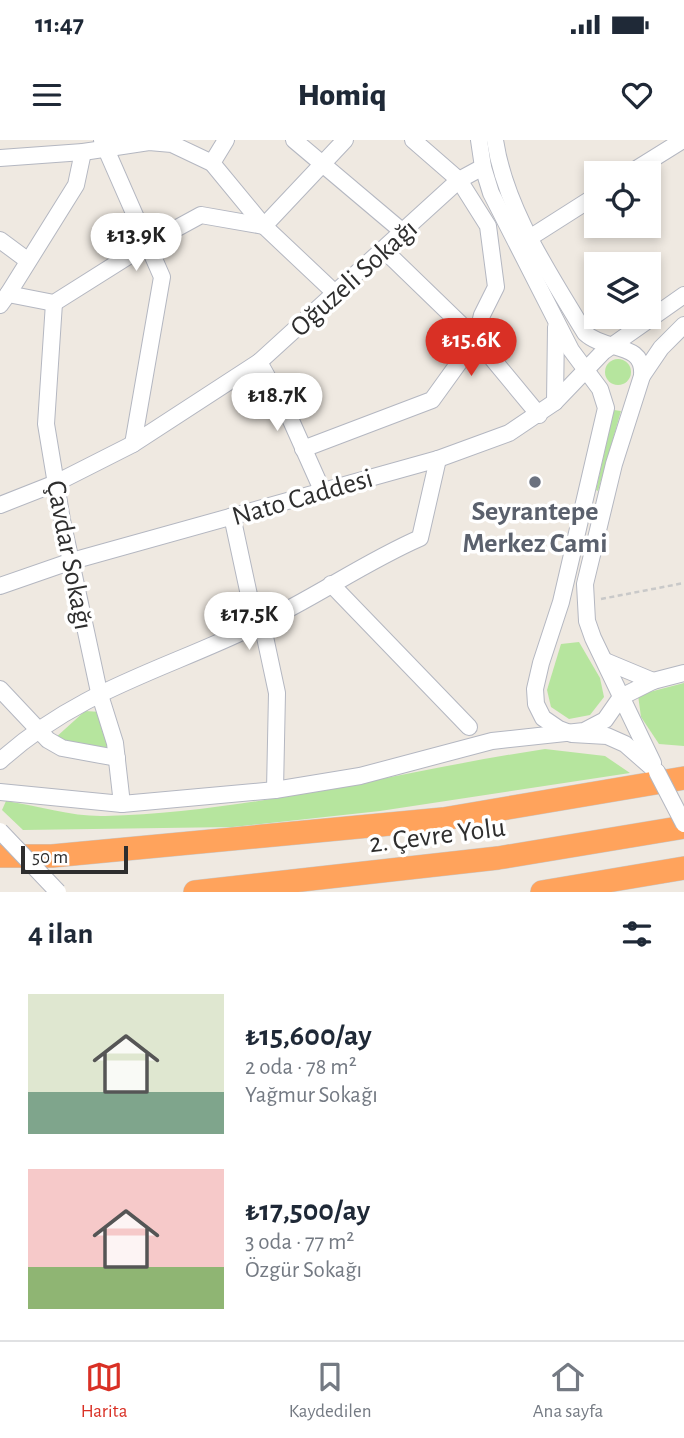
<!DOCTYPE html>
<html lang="tr">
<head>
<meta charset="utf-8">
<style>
  :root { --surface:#fff; --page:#f6f6f7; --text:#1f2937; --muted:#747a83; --line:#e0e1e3; --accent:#d93025 }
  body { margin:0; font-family:"Alegreya Sans",sans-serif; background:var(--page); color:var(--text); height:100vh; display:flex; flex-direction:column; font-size:26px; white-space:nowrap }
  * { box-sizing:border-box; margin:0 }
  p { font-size:23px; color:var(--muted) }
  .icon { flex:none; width:38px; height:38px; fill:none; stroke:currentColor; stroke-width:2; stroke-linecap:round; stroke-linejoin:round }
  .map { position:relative; height:752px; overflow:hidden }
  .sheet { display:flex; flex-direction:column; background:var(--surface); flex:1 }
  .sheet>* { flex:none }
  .controls { position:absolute; left:584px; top:21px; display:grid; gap:14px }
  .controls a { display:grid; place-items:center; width:77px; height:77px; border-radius:0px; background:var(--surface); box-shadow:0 4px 10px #0003; font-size:35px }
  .scale { position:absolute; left:21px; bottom:18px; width:107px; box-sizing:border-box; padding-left:7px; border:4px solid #2e2e2e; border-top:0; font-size:19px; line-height:24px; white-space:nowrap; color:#2e2e2e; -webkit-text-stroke:5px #fff; paint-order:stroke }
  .price { position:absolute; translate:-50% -60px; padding:0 16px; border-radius:24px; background:#fff; color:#222; font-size:23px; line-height:46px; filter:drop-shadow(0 2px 4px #0008) }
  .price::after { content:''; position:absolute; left:50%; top:42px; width:21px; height:16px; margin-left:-10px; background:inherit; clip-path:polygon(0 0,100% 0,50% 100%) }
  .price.on { background:var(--accent); color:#fff }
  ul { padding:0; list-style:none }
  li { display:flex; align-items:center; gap:21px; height:175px; padding:0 28px }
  li span { display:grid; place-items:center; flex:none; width:196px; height:140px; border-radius:0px; color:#555 }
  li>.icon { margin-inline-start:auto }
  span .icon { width:84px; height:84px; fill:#fffc; stroke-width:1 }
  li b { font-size:30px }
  h2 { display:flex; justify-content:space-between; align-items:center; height:84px; padding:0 28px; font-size:30px }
  .status { display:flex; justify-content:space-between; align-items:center; height:49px; padding:0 35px; background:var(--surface); direction:ltr }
  .status svg { height:19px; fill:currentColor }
  header { display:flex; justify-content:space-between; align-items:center; height:91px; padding:0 28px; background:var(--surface); font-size:32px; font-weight:800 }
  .menu { display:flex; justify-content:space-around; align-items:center; height:98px; border-top:2px solid var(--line); background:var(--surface); font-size:19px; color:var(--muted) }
  .menu a { display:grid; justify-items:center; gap:4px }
  .menu .on { color:var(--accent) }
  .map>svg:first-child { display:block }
  .green { fill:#b6e59e }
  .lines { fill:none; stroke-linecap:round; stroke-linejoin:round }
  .minor-casing { stroke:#b4b7c1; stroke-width:18 }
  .highway-casing { stroke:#c9c9c9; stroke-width:24 }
  .path { stroke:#c9c9c9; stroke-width:2.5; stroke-dasharray:5 3.5; stroke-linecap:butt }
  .minor { stroke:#fff; stroke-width:16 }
  .highway { stroke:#ffa35c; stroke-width:23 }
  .minor-bridge-casing { stroke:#b4b7c1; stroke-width:18; stroke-linecap:butt }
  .minor-bridge { stroke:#fff; stroke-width:16 }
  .worship-dot { fill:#6b7280; stroke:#fff; stroke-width:2.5 }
  .labels { text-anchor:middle; stroke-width:7; stroke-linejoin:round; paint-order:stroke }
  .street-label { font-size:28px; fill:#2e2e2e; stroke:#fff }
  .worship-label { font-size:28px; font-weight:bold; fill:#5b616d; stroke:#fff }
</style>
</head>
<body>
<div class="status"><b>11:47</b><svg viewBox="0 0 49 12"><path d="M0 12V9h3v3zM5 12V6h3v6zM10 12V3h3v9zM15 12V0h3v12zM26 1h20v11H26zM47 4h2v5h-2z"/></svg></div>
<header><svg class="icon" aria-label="menu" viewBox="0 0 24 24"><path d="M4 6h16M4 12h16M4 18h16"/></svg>Homiq<svg class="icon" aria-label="heart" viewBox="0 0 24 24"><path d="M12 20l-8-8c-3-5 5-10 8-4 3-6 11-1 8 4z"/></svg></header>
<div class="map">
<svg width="684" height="752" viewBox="0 0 684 752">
  <rect width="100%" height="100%" fill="#efe9e1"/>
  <g class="green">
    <circle cx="618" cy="232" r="13"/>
    <path d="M614,270L621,271L598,351L596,350Z"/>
    <path d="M579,502L600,538L604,557L590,575L569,579L551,567L547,550L561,504Z"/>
    <path d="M684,543V606L659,604L641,577L638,555Z"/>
    <path d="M85,571L101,572L111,612L54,599Z"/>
    <path d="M545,609L605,616L630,633L380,671L233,687L23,690L2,670L6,661C38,666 74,677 105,676C255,672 399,631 545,609Z"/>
  </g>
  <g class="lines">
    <defs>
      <g id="minor">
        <path d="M102,0L162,137L133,304"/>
        <path d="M294,0L403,92"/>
        <path d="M413,0L459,40L488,86L496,147L482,175L476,199L539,275"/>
        <path d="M479,0L483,27L491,53L571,210L600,249L606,268L561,462L541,523L535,549L536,564L543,578L559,589L572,594L607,596L625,604L657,632"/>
        <path d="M495,0C505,69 550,134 585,193C605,212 645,201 642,236"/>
        <path d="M0,18L83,12L149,2L172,4L212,23L264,86L335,153"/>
        <path d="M212,23L226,0"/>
        <path d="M630,33L683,0"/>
        <path d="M531,97L597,55"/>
        <path d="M0,100L27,120"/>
        <path d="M8,154L76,45L83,12"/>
        <path d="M54,163L46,284L62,380L99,552L115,603L122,664"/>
        <path d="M0,165L8,154L54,163L146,105L201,75L264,86L345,0"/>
        <path d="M259,222L289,276L322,350"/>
        <path d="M555,262L556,187"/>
        <path d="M303,309L432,260L476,199L384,110"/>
        <path d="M0,365L56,343L133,304L259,222L459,40L483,27"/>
        <path d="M232,376L252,469L262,483L277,553L275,650"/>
        <path d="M331,444L469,587"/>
        <path d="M0,446L72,421L438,319L509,293L555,262L603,212L684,155"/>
        <path d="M653,541L684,533"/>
        <path d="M0,549L48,600L62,608L117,618"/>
        <path d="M0,621C79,549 168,529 261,483C316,457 365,422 420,398L438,319"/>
        <path d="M653,623L593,498L587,481L585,444L614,324L642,236L661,208L684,185"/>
        <path d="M0,652L122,664L275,650L360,636L492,601L584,591L605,580L621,557L653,541L605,521"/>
      </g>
      <g id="highway">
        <path d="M0,716H52L443,679L684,638"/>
        <path d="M195,752L498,718L684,687"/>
        <path d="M542,752L684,728"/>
      </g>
    </defs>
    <use href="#minor" class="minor-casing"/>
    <use href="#highway" class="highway-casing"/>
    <path class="path" d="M601,459L684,443"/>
    <use href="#minor" class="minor"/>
    <use href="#highway" class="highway"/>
    <defs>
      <g id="minor-bridge">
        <path d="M657,632L684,684"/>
        <path d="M0,691L58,752"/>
      </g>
    </defs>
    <use href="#minor-bridge" class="minor-bridge-casing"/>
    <use href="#minor-bridge" class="minor-bridge"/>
  </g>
  <circle class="worship-dot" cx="535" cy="342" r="7"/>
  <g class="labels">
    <g class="street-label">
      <text transform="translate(353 137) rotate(-42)" y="10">Oğuzeli Sokağı</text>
      <text transform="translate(302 356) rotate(-16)" y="10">Nato Caddesi</text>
      <text transform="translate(71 415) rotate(79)" y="10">Çavdar Sokağı</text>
      <text transform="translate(437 694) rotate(-7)" y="10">2. Çevre Yolu</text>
    </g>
    <g class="worship-label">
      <text x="535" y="380">Seyrantepe<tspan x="535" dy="32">Merkez Cami</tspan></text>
    </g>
  </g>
</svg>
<div class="controls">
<a><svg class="icon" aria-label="locate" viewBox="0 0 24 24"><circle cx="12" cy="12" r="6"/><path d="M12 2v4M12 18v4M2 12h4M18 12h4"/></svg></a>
<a><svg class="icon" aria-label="layers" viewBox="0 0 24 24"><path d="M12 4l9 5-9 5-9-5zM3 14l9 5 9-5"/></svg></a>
</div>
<div class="scale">50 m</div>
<b class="price" style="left:136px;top:133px">₺13.9K</b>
<b class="price on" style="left:471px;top:238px">₺15.6K</b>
<b class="price" style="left:277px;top:293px">₺18.7K</b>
<b class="price" style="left:249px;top:512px">₺17.5K</b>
</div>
<section class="sheet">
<h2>4 ilan<svg class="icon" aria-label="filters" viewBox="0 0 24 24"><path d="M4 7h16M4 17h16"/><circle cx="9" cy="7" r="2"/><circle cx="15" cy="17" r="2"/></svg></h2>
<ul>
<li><span style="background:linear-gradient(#dfe7d0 70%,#7fa58c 0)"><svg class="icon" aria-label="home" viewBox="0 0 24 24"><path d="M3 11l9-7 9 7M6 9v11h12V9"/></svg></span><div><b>₺15,600/ay</b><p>2 oda · 78 m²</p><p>Yağmur Sokağı</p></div></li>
<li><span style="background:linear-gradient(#f6c9c9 70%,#8fb573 0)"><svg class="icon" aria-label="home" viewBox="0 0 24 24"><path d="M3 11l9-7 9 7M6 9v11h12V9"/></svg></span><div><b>₺17,500/ay</b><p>3 oda · 77 m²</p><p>Özgür Sokağı</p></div></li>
</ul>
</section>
<nav class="menu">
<a class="on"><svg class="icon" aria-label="map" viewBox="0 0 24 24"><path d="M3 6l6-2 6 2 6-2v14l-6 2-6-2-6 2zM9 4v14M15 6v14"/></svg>Harita</a>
<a><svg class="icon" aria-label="saved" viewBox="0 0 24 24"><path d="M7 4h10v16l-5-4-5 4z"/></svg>Kaydedilen</a>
<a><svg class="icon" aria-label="home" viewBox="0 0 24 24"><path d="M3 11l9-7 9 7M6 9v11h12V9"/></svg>Ana sayfa</a>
</nav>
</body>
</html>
